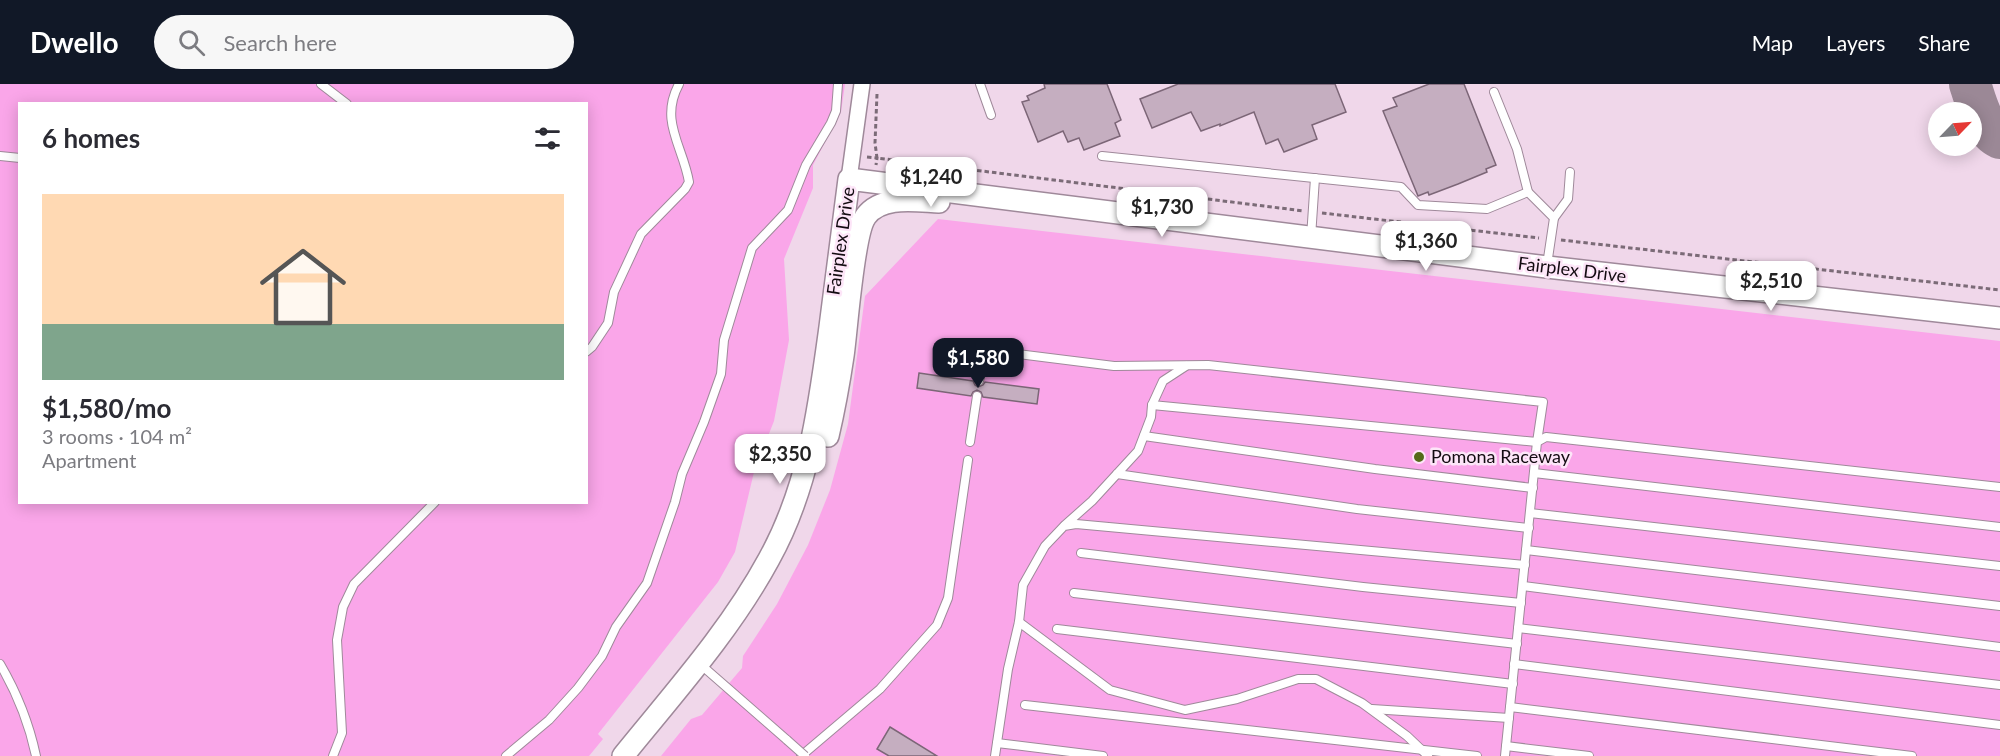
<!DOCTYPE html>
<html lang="en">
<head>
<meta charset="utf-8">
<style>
  :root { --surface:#fff; --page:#f7f7f7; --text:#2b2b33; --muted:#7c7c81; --accent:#111827 }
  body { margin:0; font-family:Lato,sans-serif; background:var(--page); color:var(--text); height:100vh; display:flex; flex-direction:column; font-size:22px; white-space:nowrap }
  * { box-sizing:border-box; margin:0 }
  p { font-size:20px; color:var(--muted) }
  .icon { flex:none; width:33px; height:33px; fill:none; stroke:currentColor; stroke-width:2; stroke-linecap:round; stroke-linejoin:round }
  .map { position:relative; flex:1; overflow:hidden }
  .details { position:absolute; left:18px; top:18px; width:570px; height:402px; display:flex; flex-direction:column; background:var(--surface); border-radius:0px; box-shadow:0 3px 15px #0003 }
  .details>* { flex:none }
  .needle { width:39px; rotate:65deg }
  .fabs { position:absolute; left:1928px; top:18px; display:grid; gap:12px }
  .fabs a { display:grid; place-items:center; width:54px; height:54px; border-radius:50%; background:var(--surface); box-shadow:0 3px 15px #0003; font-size:30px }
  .price { position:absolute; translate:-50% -51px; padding:0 14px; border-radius:12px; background:#fff; color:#222; font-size:20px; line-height:39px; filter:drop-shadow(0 2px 3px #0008) }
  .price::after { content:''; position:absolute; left:50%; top:36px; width:18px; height:14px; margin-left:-9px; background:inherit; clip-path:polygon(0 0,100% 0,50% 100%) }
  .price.current { background:var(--accent); color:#fff }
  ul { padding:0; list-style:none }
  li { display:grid; align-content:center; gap:12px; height:318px; padding:0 24px }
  li span { display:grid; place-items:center; height:186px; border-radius:0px; color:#555 }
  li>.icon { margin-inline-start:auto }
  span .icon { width:108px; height:108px; fill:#fffc; stroke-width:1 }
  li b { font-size:26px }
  h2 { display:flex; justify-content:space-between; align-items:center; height:72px; padding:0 24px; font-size:26px }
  header { display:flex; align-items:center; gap:36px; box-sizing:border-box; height:84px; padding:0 30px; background:var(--accent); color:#fff }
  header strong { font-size:28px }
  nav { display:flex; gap:33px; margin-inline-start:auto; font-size:21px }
  .search { width:420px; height:54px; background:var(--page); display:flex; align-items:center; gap:15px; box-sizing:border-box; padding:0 21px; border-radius:33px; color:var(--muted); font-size:22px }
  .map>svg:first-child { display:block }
  .green { fill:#faa6e9; fill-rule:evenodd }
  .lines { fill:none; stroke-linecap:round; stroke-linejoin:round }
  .taxiway { stroke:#9b8896; stroke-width:42 }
  .building { fill:#c5aec0; stroke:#7c6677; stroke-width:1.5 }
  .lane-casing { stroke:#9f899a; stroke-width:10 }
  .street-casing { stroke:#9f899a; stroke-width:18 }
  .secondary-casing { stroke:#9f899a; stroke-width:24 }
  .path { stroke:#7b6b77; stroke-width:3; stroke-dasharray:4.5 3; stroke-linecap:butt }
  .lane { stroke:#fff; stroke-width:8 }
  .street { stroke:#fff; stroke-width:15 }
  .secondary { stroke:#fff; stroke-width:21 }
  .lane-bridge-casing { stroke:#9f899a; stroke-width:10; stroke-linecap:butt }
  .lane-bridge { stroke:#fff; stroke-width:8 }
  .poi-dot { fill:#546a19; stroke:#fde5f8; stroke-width:2 }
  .labels { text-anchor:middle; stroke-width:5; stroke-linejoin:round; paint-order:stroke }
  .street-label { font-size:18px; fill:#130b11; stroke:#fde5f8 }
  .poi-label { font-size:18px; fill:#130b11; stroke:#fde5f8; text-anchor:start }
</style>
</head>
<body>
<header>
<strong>Dwello</strong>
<div class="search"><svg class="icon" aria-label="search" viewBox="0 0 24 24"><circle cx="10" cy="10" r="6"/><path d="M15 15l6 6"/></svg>Search here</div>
<nav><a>Map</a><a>Layers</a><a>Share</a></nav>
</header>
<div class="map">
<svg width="2000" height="672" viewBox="0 0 2000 672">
  <rect width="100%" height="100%" fill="#f0d7ea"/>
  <g class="green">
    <path d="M0,0H845L841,28L813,81V104L784,175L789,256L774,337L754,388L735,468L718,498L598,650L603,655L589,672H0ZM20,20H586V418H20Z"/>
    <path d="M938,135L2000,257V672H661L691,635L702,631L742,584L743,572L777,520L808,461L830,406L848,340L865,212Z"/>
  </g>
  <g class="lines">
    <path class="taxiway" d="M1970,0C1976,17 1982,46 2000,54"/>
  </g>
  <g class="building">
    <path d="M1044,0H1107L1121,36L1115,39L1120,52L1084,66L1079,54L1068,58L1063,47L1038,58L1022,18L1029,16L1027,12L1045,4Z"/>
    <path d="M1178,0H1335L1346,28L1312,41L1317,55L1284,68L1278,55L1266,60L1254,28L1220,42V40L1201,47L1191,28L1152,44L1140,15Z"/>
    <path d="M1429,0H1464L1496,81L1486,85L1487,88L1458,100L1429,111L1428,108L1418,112L1383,27L1397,22L1393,14Z"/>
    <path d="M919,289L973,297L975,301L978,303L983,301L985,298L1039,305L1037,320L983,313L981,308L977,306L973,308L971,312L917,304Z"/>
    <path d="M890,643L937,672H889L877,665Z"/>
  </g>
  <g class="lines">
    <defs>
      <g id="lane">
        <path d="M321,0L347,20"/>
        <path d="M980,0L991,31"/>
        <path d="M1494,8L1517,65L1528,108"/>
        <path d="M0,72L20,74"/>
        <path d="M1102,72L1401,103L1418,121L1487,125L1528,108L1554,134L1547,181"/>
        <path d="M1554,134L1568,115L1570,88"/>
        <path d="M1311,153L1315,94"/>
        <path d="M586,268L592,263L608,239L614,208L641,150L685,105L689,98C683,62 659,37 679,0"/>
        <path d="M979,297L984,276L994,267L1114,282L1208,281L1543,318L1537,358L1152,321"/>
        <path d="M1144,352L1375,385L1533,404"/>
        <path d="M970,358L977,312"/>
        <path d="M1534,389L2000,443"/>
        <path d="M1117,390L1357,425L1529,444"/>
        <path d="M1530,429L2000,482"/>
        <path d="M1065,441L1092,417L1138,367L1151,333L1152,321L1163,297L1186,282"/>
        <path d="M1526,466L2000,522"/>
        <path d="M1081,469L1363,503L1521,519"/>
        <path d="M1523,502L2000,563"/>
        <path d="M1074,509L1517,560"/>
        <path d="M1019,538L1110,606L1185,626L1237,615L1298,595H1316L1362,619L1407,652L1428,672"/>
        <path d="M1518,544L2000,601"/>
        <path d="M1057,545L1513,600"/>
        <path d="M0,580C17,609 29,639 36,672"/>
        <path d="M700,580L787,656"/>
        <path d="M1514,580L2000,641"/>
        <path d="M1025,621L1477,672"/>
        <path d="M1510,623L1912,672"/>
        <path d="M1372,625L1509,634"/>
        <path d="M997,659L1103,672"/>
        <path d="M1506,662L1589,672"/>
        <path d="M333,672L342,649L337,556L343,523L354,500L435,418"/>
        <path d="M506,672L549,636L578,604L602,572L616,543L647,499L675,418L682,390L704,338L721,290L724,256L752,164L788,126L806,81L831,39L836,27L838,0"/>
        <path d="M801,672L880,605L937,541L948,514L968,376"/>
        <path d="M995,672L1008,585L1019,538L1023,501L1045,462L1064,442L1076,440L1525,481"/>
        <path d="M1505,672L1537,358L1546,353L2000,403"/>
      </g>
      <path id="street" d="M849,95L862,0"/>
      <g id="secondary">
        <path d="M828,352C834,326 839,299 843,272C847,245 853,149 866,132C882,111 915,117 939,118"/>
        <path d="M623,672C674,609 730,547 769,475C809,403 819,324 830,243C836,194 843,144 849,95L1547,183L2000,234"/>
      </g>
    </defs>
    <use href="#lane" class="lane-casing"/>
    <use href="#street" class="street-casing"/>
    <use href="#secondary" class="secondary-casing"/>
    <g class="path">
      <path d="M877,10L875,59L877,74L1304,127"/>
      <path d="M867,73L877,74L876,81"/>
      <path d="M1322,129L1539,154"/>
      <path d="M1561,156L2000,206"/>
    </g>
    <use href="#lane" class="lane"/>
    <use href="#street" class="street"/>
    <use href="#secondary" class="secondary"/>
    <defs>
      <path id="lane-bridge" d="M787,656L805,672"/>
    </defs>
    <use href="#lane-bridge" class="lane-bridge-casing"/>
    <use href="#lane-bridge" class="lane-bridge"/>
  </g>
  <circle class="poi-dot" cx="1419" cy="373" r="6"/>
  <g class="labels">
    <g class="street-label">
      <text transform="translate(841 157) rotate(-82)" y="6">Fairplex Drive</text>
      <text transform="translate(1572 186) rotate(7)" y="6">Fairplex Drive</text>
    </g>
    <g class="poi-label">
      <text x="1431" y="379">Pomona Raceway</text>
    </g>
  </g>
</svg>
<div class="fabs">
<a><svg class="needle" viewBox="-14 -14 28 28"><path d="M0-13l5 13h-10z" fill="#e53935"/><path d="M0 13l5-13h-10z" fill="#7c7c81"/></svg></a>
</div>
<b class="price" style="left:931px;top:124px">$1,240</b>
<b class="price" style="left:1162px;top:154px">$1,730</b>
<b class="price" style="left:1426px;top:188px">$1,360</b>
<b class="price" style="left:1771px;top:228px">$2,510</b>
<b class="price current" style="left:978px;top:305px">$1,580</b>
<b class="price" style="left:780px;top:401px">$2,350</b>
<section class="details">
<h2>6 homes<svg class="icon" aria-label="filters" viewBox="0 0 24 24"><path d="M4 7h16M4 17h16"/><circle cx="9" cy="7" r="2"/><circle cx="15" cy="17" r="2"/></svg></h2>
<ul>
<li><span style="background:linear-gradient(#ffd9b3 70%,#7fa58c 0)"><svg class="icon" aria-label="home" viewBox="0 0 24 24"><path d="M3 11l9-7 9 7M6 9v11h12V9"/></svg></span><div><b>$1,580/mo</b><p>3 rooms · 104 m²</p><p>Apartment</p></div></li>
</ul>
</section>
</div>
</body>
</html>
